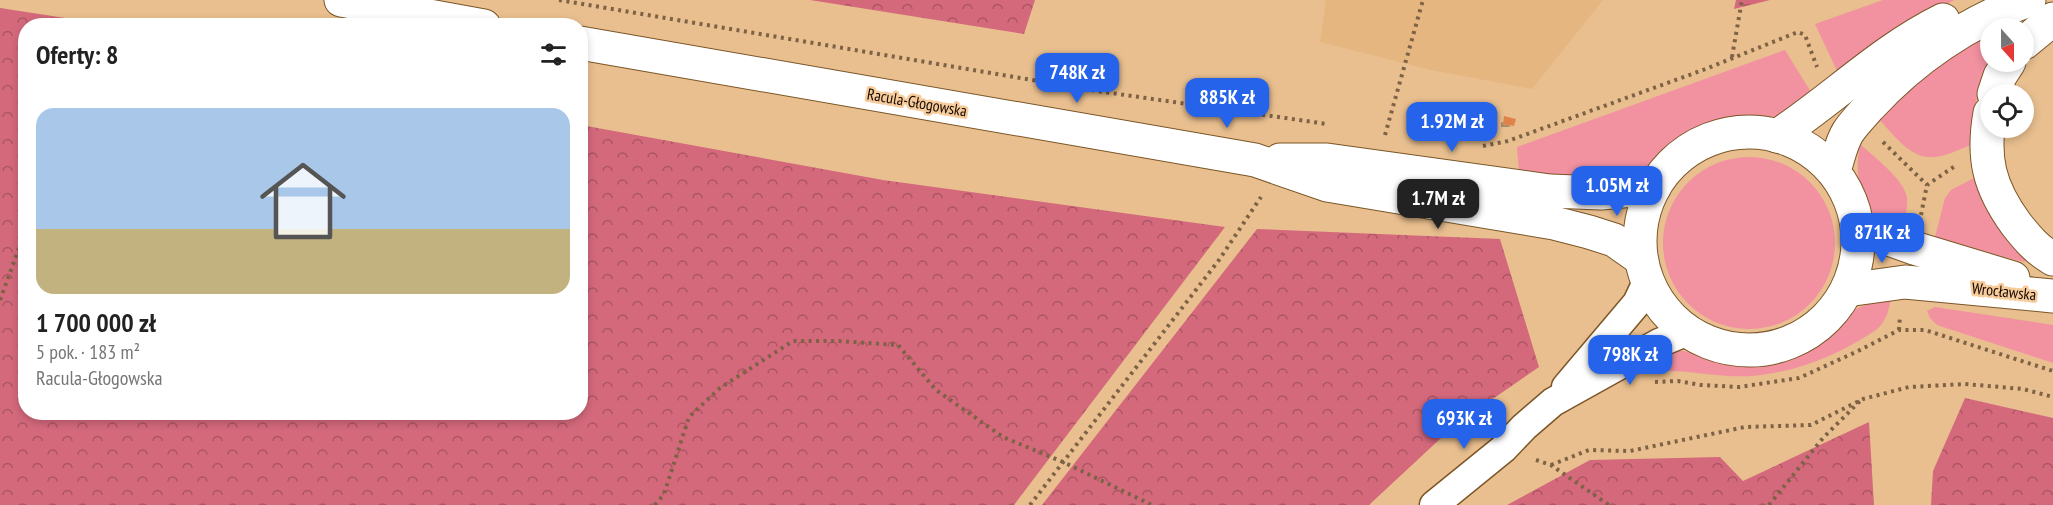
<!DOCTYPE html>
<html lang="pl">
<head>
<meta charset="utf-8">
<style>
  :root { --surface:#fff; --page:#f2f2f2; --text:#222; --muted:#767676; --accent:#2563eb }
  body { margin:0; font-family:"PT Sans Narrow",sans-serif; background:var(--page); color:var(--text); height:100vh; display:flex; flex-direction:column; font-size:22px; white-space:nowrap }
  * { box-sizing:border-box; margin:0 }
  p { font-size:20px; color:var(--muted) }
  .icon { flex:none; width:33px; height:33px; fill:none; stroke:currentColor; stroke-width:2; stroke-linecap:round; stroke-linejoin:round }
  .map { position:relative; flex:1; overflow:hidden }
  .drawer { position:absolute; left:18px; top:18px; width:570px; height:402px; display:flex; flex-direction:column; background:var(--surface); border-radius:24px; box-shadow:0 3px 9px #0003 }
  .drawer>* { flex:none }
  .needle { width:39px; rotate:159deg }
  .fabs { position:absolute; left:1980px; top:18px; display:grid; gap:12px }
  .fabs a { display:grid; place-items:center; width:54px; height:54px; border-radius:50%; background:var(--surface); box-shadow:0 3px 9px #0003; font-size:30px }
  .price { position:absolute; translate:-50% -51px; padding:0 14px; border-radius:12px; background:var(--accent); color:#fff; font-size:20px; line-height:39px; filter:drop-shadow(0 2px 3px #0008) }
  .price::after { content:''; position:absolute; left:50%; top:36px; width:18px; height:14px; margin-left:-9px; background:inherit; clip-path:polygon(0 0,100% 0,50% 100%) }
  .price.active { background:#222; color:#fff }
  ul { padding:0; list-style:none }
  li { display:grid; align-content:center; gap:12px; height:318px; padding:0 18px }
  li span { display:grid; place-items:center; height:186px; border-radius:18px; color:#555 }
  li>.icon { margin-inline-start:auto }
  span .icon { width:108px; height:108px; fill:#fffc; stroke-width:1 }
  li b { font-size:26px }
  h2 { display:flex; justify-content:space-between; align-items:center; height:72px; padding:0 18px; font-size:26px }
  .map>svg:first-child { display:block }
  .built { fill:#e5b680 }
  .green { fill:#f291a0 }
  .forest { fill:url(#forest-crowns) }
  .building { fill:#e1834a; filter:url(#shadow) }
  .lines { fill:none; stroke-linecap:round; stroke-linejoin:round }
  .street-casing { stroke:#7b5627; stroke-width:31 }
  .secondary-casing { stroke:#7b5627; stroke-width:35 }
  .path { stroke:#7e6246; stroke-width:4; stroke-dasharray:3 4.5; stroke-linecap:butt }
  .street { stroke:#fff; stroke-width:28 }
  .secondary { stroke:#fff; stroke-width:33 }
  .labels { text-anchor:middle; stroke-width:5; stroke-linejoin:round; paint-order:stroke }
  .street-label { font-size:16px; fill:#170900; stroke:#f7cc9c }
</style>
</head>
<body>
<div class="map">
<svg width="2053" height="505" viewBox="0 0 2053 505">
  <defs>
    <pattern id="forest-crowns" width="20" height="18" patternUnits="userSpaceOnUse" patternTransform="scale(1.5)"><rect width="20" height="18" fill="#d4697c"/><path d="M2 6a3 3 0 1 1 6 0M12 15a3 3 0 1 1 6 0" fill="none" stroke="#ab5563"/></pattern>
    <filter id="shadow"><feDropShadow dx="-5.5" dy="5.5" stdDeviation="0" flood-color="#0004"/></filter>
  </defs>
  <rect width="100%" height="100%" fill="#e9bf8f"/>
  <path class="built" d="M1326,0H1603L1532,89L1431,70L1320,42Z"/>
  <g class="green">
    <path d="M1883,0H1954L1925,17L1839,75L1815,24Z"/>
    <path d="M1990,29V62L1979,89L1975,106L1973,144C1960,149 1945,157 1932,157C1909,159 1890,130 1876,116L1900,92Z"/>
    <path d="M1785,50L1814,97L1780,116L1730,120L1692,132L1673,144L1655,162L1637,175L1608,184L1519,172L1517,147Z"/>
    <path d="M1860,144C1873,156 1905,180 1907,198C1908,209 1904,221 1902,232C1895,228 1887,225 1881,220C1857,201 1855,171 1860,144Z"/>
    <circle cx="1749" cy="243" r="86"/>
    <path d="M1978,176L2025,258V262L1934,241L1945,198L1951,190Z"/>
    <path d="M1892,293C1889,308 1888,320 1876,330C1839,355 1797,372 1752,376C1721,378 1691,370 1660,371C1651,371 1642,374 1633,375L1628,372L1674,351H1684L1720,361L1741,365L1773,363L1795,357L1808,350L1826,339L1856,309Z"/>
    <path d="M1935,307L2053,325V363L1937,325L1930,318L1927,311Z"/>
  </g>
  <g class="forest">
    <path d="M810,0H1035L1024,34Z"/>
    <path d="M1736,0H1770L1734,9Z"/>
    <path d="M0,8L111,25L26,26V412H580L581,125L883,180L1225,227L1014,505H0Z"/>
    <path d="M1257,229L1500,239L1539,367L1455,425L1369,505H1042Z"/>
    <path d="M1965,398L2053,418V505H1931L1933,471Z"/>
    <path d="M1869,422L1874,505H1507L1590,460L1720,457L1743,481Z"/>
  </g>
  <path class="building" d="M1504,116L1516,119L1514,126L1503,124Z"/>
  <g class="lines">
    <defs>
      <g id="street">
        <path d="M1566,387L1637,303L1647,282"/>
        <path d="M1434,505L1503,449L1524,427L1553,402L1659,343L1688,331"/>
      </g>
      <g id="secondary">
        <path d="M341,0L484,26"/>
        <path d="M580,43L1255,160L1327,185L1554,223L1589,232L1614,240L1641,259"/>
        <path d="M2024,43L2053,19"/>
        <path d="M1994,94L2000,76L2009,62"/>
        <path d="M1990,113C1982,158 1989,187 2016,224C2027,238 2037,250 2053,259"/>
        <circle cx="1749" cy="241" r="109"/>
        <path d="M1777,136C1833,99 1882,50 1943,20"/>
        <path d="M1280,160H1327L1550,191L1601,193L1654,188"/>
        <path d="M1834,171C1838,159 1841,143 1848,132C1854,123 1862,115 1869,107C1912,60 1968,21 2029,0"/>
        <path d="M1858,228L1914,248L2013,278"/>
        <path d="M1847,290L1905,282L2053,296"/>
      </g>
    </defs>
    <use href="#street" class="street-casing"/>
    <use href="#secondary" class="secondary-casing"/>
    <g class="path">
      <path d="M559,0L1097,91L1327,124"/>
      <path d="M1732,57L1742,0"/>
      <path d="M1385,135L1423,0"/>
      <path d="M1883,142L1927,185"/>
      <path d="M1483,146L1508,141L1703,70L1798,32L1805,35L1817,67"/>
      <path d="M1921,215L1927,185L1955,166"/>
      <path d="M0,300L26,229"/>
      <path d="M1899,330L1900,316"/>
      <path d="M1655,382L1678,381L1701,385L1739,387L1799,378L1858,351L1899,330H1925L2053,371"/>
      <path d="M1536,460L1551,465L1609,505"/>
      <path d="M1551,465L1589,450L1630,451L1745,427L1811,425L1863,399L1909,387L1965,384L2023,389L2053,397"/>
      <path d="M655,505L664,494L689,417L720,388L793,341H838L898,345L936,390L1003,437L1063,462L1152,505"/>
      <path d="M1030,505L1219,260L1261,197"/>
      <path d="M1769,505L1823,438L1860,401"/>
    </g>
    <use href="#street" class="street"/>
    <use href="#secondary" class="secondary"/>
  </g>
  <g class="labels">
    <g class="street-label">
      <text transform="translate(917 102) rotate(10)" y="6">Racula-Głogowska</text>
      <text transform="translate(2004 291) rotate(6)" y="6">Wrocławska</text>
    </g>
  </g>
</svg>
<div class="fabs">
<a><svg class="needle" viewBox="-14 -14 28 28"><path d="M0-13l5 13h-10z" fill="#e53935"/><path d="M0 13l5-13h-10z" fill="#767676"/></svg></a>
<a><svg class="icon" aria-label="locate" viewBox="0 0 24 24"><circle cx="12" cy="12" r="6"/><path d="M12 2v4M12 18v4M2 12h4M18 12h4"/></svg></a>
</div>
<b class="price" style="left:1077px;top:104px">748K zł</b>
<b class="price" style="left:1227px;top:129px">885K zł</b>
<b class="price" style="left:1452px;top:153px">1.92M zł</b>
<b class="price" style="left:1617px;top:217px">1.05M zł</b>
<b class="price active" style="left:1438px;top:230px">1.7M zł</b>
<b class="price" style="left:1882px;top:264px">871K zł</b>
<b class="price" style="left:1630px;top:386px">798K zł</b>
<b class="price" style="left:1464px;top:450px">693K zł</b>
<section class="drawer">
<h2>Oferty: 8<svg class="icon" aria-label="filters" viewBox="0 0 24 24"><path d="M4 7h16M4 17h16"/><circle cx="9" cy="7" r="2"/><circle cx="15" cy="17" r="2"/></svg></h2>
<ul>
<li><span style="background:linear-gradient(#a9c7e8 65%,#c2b280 0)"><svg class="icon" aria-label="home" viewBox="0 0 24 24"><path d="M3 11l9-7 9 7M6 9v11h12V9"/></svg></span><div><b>1 700 000 zł</b><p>5 pok. · 183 m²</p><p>Racula-Głogowska</p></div></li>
</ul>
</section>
</div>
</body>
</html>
